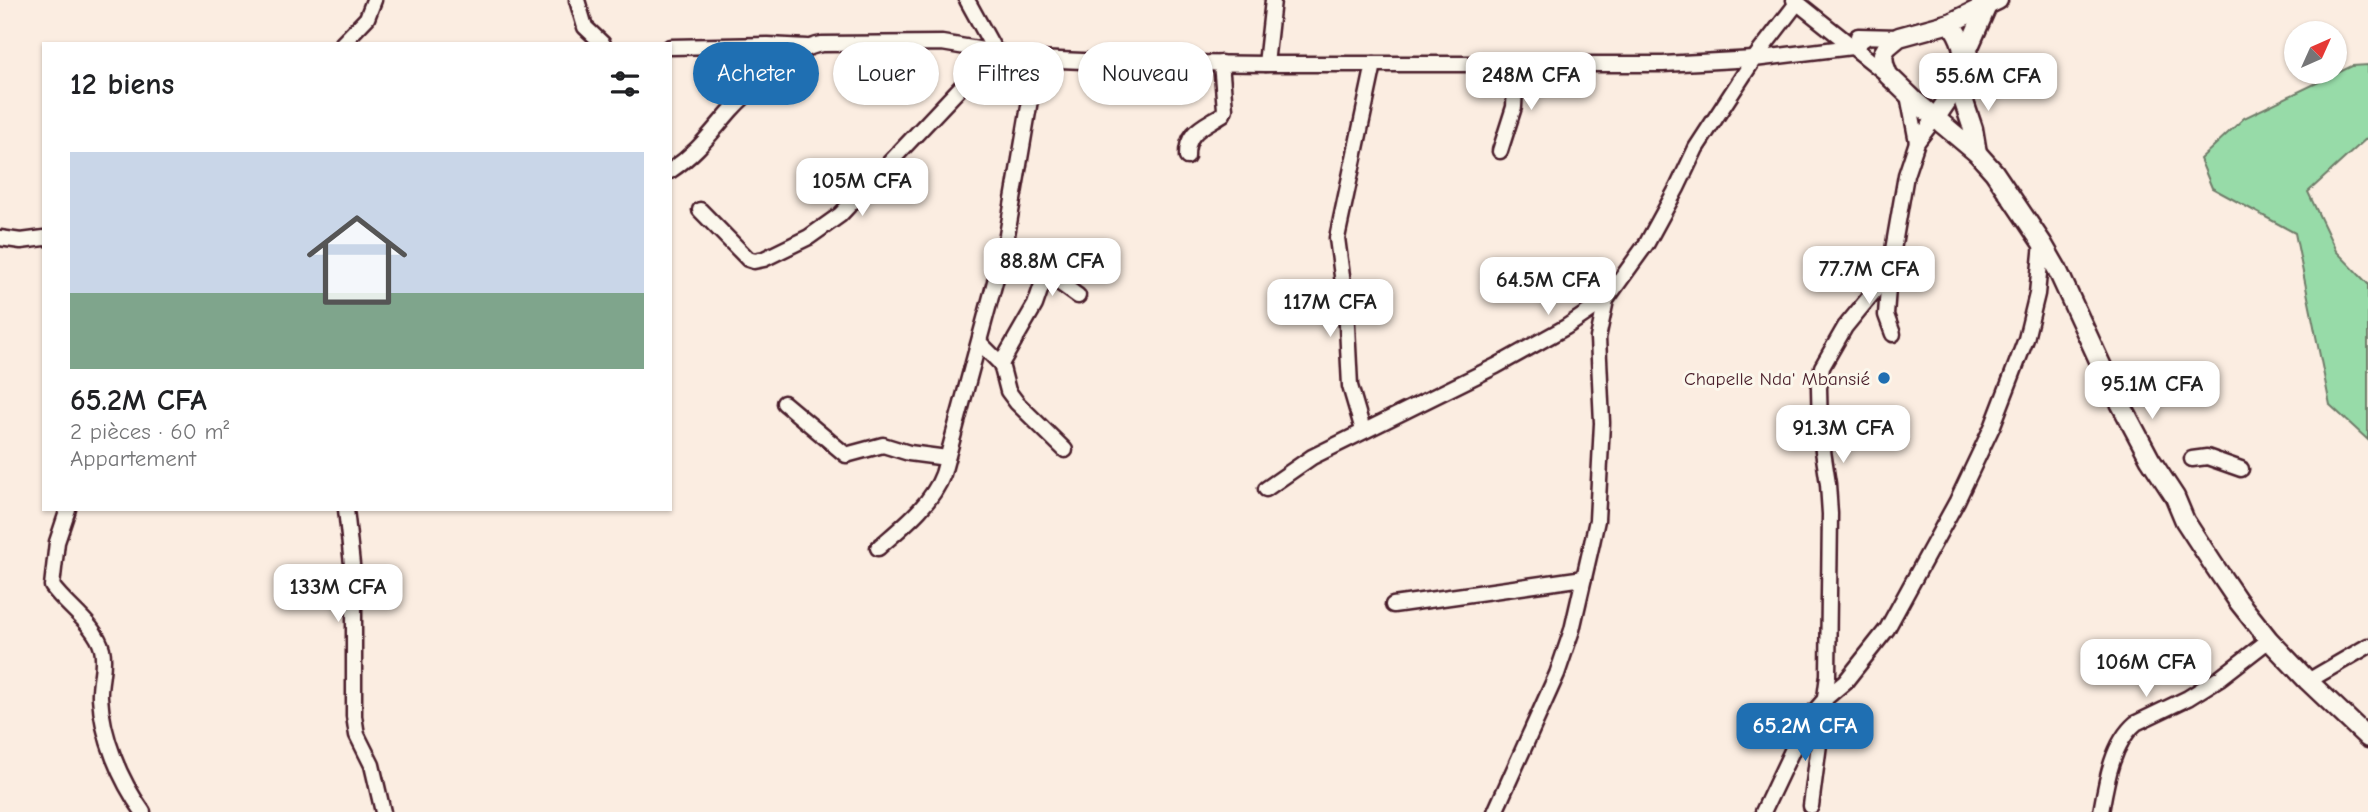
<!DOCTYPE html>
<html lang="fr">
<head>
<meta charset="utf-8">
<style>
  :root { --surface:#fff; --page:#f2f2f2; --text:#202124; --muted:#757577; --accent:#1f6fb2 }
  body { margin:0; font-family:"Comic Neue",sans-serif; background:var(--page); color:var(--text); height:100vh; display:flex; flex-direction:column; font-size:26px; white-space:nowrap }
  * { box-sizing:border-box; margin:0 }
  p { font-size:23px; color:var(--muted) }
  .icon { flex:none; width:38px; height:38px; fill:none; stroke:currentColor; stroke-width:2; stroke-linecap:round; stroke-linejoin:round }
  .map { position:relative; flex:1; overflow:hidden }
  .side { position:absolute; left:42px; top:42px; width:630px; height:469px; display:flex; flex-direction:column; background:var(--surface); border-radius:0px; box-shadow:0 2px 5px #0004 }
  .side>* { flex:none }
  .banner { position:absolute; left:693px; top:42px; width:665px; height:63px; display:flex; gap:14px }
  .needle { width:46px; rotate:45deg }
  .fabs { position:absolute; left:2284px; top:21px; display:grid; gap:14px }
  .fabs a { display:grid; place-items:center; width:63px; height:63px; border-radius:50%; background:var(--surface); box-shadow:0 2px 5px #0004; font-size:35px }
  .price { position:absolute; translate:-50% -60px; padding:0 16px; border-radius:14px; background:#fff; color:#222; font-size:23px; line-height:46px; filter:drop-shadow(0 2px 4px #0008) }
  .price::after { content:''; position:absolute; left:50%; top:42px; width:21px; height:16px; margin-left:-10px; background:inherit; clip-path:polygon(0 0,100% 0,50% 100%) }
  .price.active { background:var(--accent); color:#fff }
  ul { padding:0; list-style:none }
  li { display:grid; align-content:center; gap:14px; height:371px; padding:0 28px }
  li span { display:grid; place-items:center; height:217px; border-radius:0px; color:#555 }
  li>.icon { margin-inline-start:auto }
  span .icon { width:126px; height:126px; fill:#fffc; stroke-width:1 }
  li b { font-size:30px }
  h2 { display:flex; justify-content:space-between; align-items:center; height:84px; padding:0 28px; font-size:30px }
  .pill { padding:0 24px; border-radius:32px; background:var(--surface); box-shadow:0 2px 5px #0004; font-size:24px; line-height:63px }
  .pill.active { background:var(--accent); color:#fff }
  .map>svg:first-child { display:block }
  .green { fill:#97dba8; stroke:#707d6a; stroke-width:2 }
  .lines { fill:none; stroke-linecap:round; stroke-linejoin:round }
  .minor-casing { stroke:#4a1f2b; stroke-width:19 }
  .major-casing { stroke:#4a1f2b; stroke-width:23 }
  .minor { stroke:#fbf7ec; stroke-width:14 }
  .major { stroke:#fbf7ec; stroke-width:18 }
  .poi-dot { fill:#1f6fb2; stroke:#fbf7ec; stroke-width:2.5 }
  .labels { text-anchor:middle; stroke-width:6; stroke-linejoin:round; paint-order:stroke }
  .poi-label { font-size:19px; fill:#4a1f2b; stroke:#fbf7ec; text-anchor:end }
</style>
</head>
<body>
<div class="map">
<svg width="2368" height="812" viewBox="0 0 2368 812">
  <rect width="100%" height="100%" fill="#fbede1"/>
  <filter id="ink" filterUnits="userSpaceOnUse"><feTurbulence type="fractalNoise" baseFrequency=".0143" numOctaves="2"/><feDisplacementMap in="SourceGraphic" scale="14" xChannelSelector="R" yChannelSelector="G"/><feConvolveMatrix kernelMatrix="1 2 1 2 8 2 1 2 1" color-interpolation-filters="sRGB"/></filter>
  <g filter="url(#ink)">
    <path class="green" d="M2368,65V137L2308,192L2336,251L2368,284V440L2330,405L2295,233L2212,188L2200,159L2244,118L2352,66Z"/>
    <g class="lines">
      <defs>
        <g id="minor">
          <path d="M577,0L585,27L603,44"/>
          <path d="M1794,0L1888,75"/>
          <path d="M1858,36L1899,37"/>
          <path d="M342,44L367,18L374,0"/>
          <path d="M670,47L768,45L807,47"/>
          <path d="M1266,64L1273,0"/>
          <path d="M1908,95L1917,142"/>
          <path d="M1500,151L1514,107L1516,64"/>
          <path d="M1187,157C1186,131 1203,127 1223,114L1225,109L1221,63"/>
          <path d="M670,171C698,152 710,134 731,110C745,94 763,80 780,67C794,56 804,47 822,44L942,43L1037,59L1105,62L1266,64H1663L1754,59L1852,47L1867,37"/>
          <path d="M700,210L748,259L754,261L764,259L809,237L840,215L995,51L967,0"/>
          <path d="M0,238L21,241L44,238"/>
          <path d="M1046,273L1078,296"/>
          <path d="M1889,274L1886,315L1893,334"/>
          <path d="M980,343L1001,364L1008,391L1017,403L1065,450"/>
          <path d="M1001,364L1035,305L1046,273L1028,261L1006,241"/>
          <path d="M784,403L846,455L883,445L909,453L947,458"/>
          <path d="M1363,430L1350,386L1346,306L1337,238L1374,64"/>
          <path d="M2192,459L2207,457L2241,469"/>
          <path d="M1266,489L1312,457L1496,366L1566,327L1606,300L1647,243L1677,188L1696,148L1754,59L1797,3"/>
          <path d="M68,509L57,542L52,586C66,606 96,625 102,649C106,666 99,681 100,697C102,737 120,780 143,812"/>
          <path d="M346,509L354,583V716L357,735L372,765L383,812"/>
          <path d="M878,548C902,527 932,504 943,474L1006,241L1037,59"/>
          <path d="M1393,605L1584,578"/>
          <path d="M2308,681L2368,646"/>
          <path d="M1811,806L1828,675L1830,514L1828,484L1820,431L1819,388L1822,367L1845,327L1889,273L1906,175L1917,142L1936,117"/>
          <path d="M1495,812L1557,674L1572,630L1592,543L1597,520L1602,423L1598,338L1606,300"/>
          <path d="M1763,812L1806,721L1826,698L1845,682L1887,629L1957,501L1993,425L2026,339L2037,294L2042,243"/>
          <path d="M2101,812C2106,783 2112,743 2136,723L2188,698L2220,678L2269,640"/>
        </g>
        <g id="major">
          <path d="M1998,0L1950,23L1899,37L1887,47L1883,54L1884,64L1888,75L1915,101L1977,153L1994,172L2042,243L2057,269L2108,380L2150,459L2175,497L2185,521L2213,564L2238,601L2269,640L2308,681L2368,738"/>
          <path d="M1964,58L1986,8"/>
          <path d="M1958,84L1973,129L1977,153"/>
          <path d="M1936,117C1957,87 1978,57 1950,23"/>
        </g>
      </defs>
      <use href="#minor" class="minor-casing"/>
      <use href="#major" class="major-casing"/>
      <use href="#minor" class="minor"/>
      <use href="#major" class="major"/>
    </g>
  </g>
  <circle class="poi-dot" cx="1884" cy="378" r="7"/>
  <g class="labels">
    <g class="poi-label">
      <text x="1870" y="385">Chapelle Nda' Mbansié</text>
    </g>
  </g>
</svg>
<div class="fabs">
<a><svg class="needle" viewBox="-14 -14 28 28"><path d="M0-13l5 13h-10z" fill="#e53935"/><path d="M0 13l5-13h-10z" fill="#757577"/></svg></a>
</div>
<b class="price" style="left:1531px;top:112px">248M CFA</b>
<b class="price" style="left:1988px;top:113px">55.6M CFA</b>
<b class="price" style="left:862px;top:218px">105M CFA</b>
<b class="price" style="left:1052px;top:298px">88.8M CFA</b>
<b class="price" style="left:1869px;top:306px">77.7M CFA</b>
<b class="price" style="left:1548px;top:317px">64.5M CFA</b>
<b class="price" style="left:1330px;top:339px">117M CFA</b>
<b class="price" style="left:2152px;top:421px">95.1M CFA</b>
<b class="price" style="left:1843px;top:465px">91.3M CFA</b>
<b class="price" style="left:338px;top:624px">133M CFA</b>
<b class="price" style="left:2146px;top:699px">106M CFA</b>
<b class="price active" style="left:1805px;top:763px">65.2M CFA</b>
<div class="banner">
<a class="pill active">Acheter</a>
<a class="pill">Louer</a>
<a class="pill">Filtres</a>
<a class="pill">Nouveau</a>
</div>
<section class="side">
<h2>12 biens<svg class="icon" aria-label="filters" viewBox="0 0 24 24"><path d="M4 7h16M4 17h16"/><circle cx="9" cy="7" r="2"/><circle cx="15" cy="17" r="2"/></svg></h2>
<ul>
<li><span style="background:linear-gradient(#c9d6e8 65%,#7fa58c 0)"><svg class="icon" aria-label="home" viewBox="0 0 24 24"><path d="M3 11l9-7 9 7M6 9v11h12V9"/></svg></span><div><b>65.2M CFA</b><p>2 pièces · 60 m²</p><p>Appartement</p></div></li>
</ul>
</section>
</div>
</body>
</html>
